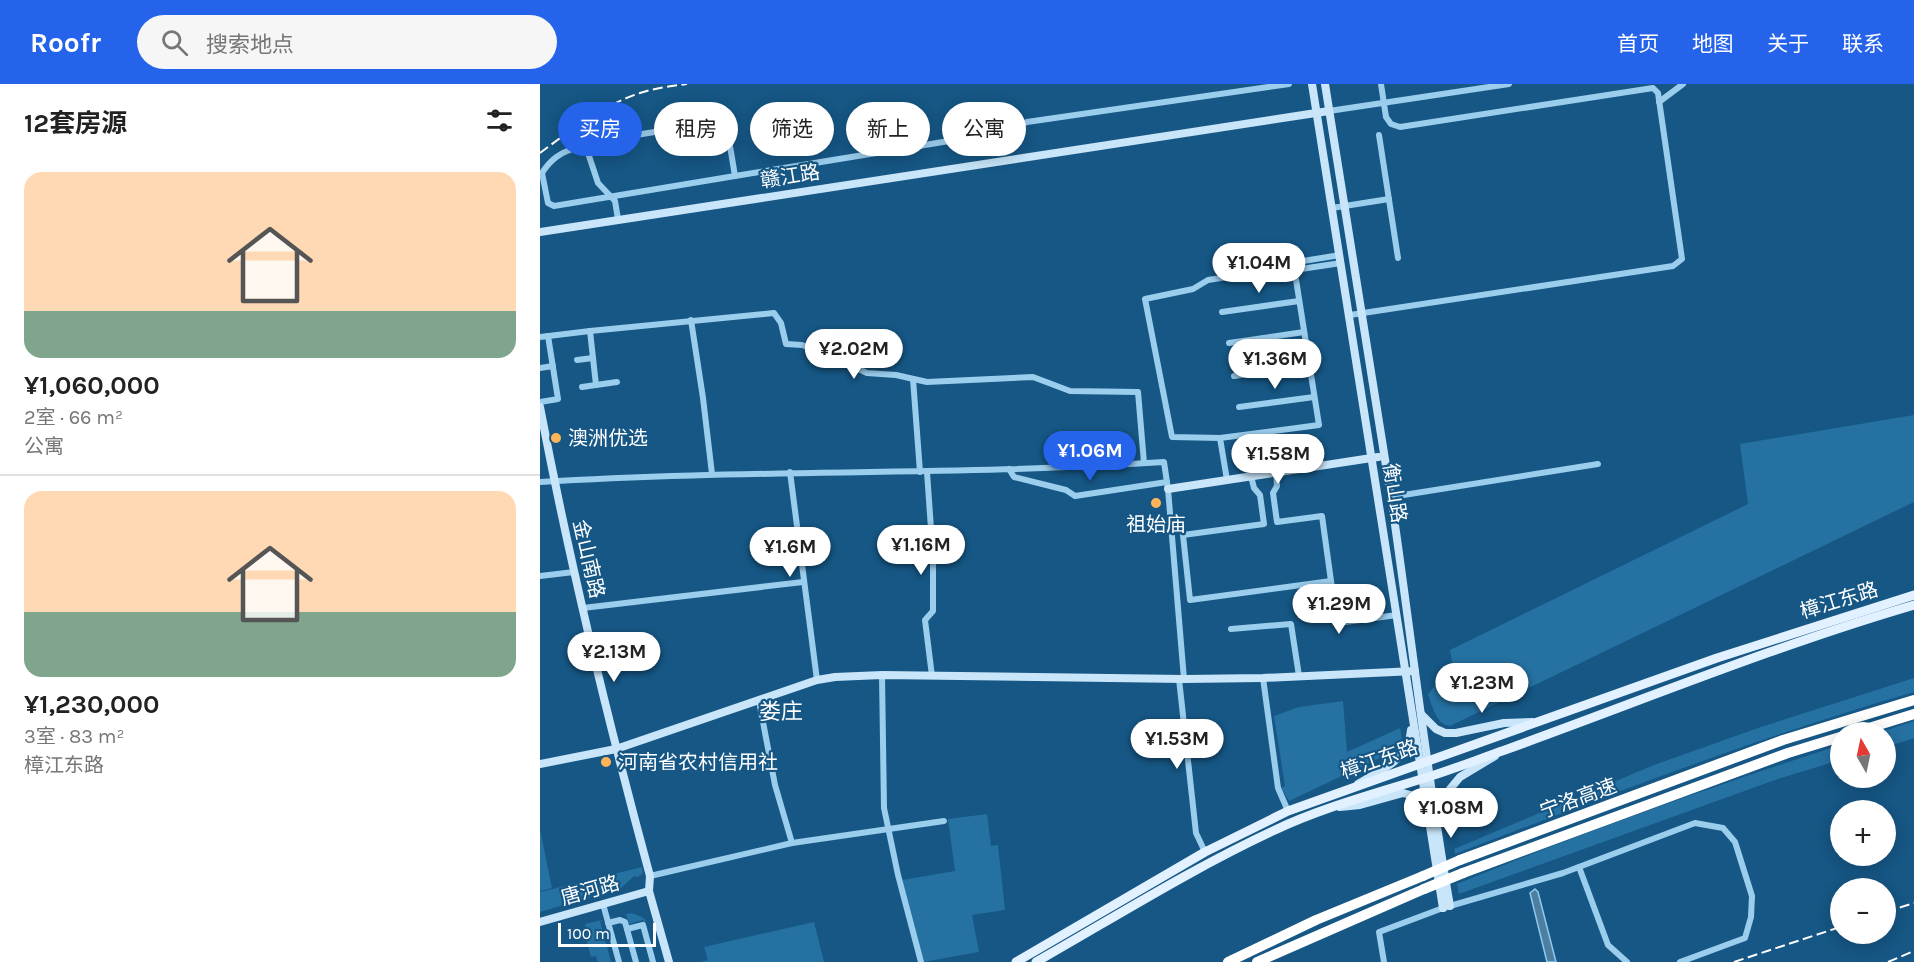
<!DOCTYPE html>
<html lang="zh">
<head>
<meta charset="utf-8">
<style>
  :root { --surface:#fff; --page:#f6f6f6; --text:#222; --muted:#767676; --line:#e0e0e0; --accent:#2563eb }
  body { margin:0; font-family:Karla,"Noto Sans SC",sans-serif; background:var(--page); color:var(--text); height:100vh; display:flex; flex-direction:column; font-size:22px; white-space:nowrap }
  * { box-sizing:border-box; margin:0 }
  p { font-size:20px; color:var(--muted) }
  .icon { flex:none; width:33px; height:33px; fill:none; stroke:currentColor; stroke-width:2; stroke-linecap:round; stroke-linejoin:round }
  .map { position:relative; flex:1; overflow:hidden }
  .drawer { display:flex; flex-direction:column; background:var(--surface); width:540px }
  .drawer>* { flex:none }
  .banner { position:absolute; left:18px; top:18px; width:570px; height:54px; display:flex; gap:12px }
  .needle { width:39px; rotate:351deg }
  .fabs { position:absolute; left:1290px; top:638px; display:grid; gap:12px }
  .fabs a { display:grid; place-items:center; width:66px; height:66px; border-radius:50%; background:var(--surface); box-shadow:0 3px 15px #0003; font-size:30px }
  .scale { position:absolute; left:18px; bottom:15px; width:98px; box-sizing:border-box; padding-left:6px; border:3px solid #fff; border-top:0; font-size:16px; line-height:21px; white-space:nowrap; color:#fff; -webkit-text-stroke:4px #165785; paint-order:stroke }
  .price { position:absolute; translate:-50% -51px; padding:0 14px; border-radius:21px; background:#fff; color:#222; font-size:20px; line-height:39px; filter:drop-shadow(0 2px 3px #0008) }
  .price::after { content:''; position:absolute; left:50%; top:36px; width:18px; height:14px; margin-left:-9px; background:inherit; clip-path:polygon(0 0,100% 0,50% 100%) }
  .price.active { background:var(--accent); color:#fff }
  ul { padding:0; list-style:none }
  li { display:grid; align-content:center; gap:12px; height:318px; padding:0 24px }
  li+li { border-top:2px solid var(--line) }
  li span { display:grid; place-items:center; height:186px; border-radius:18px; color:#555 }
  li>.icon { margin-inline-start:auto }
  span .icon { width:108px; height:108px; fill:#fffc; stroke-width:1 }
  li b { font-size:26px }
  h2 { display:flex; justify-content:space-between; align-items:center; height:72px; padding:0 24px; font-size:26px }
  .pill { padding:0 21px; border-radius:27px; background:var(--surface); box-shadow:0 3px 15px #0003; font-size:21px; line-height:54px }
  .pill.active { background:var(--accent); color:#fff }
  header { display:flex; align-items:center; gap:36px; box-sizing:border-box; height:84px; padding:0 30px; background:var(--accent); color:#fff }
  header strong { font-size:28px }
  nav { display:flex; gap:33px; margin-inline-start:auto; font-size:21px }
  .search { width:420px; height:54px; background:var(--page); display:flex; align-items:center; gap:15px; box-sizing:border-box; padding:0 21px; border-radius:33px; color:var(--muted); font-size:22px }
  main { display:flex; flex:1; min-height:0 }
  .map>svg:first-child { display:block }
  .green { fill:#2571a2 }
  .water { fill:#4f7fa0; stroke:#8dcaf0; stroke-width:1.5 }
  .lines { fill:none; stroke-linecap:round; stroke-linejoin:round }
  .street { stroke:#9bcded; stroke-width:6 }
  .secondary { stroke:#c8e5f9; stroke-width:8 }
  .primary { stroke:#e1f1ff; stroke-width:9 }
  .highway { stroke:#fff; stroke-width:10 }
  .rail { stroke:#fff; stroke-width:2; stroke-dasharray:10 4.5; stroke-linecap:butt }
  .highway-bridge { stroke:#fff; stroke-width:10 }
  .poi-dot { fill:#ffb557; stroke:#165785; stroke-width:2 }
  .labels { text-anchor:middle; stroke-width:4.5; stroke-linejoin:round; paint-order:stroke }
  .street-label { font-size:20px; fill:#fff; stroke:#165785 }
  .poi-label { font-size:20px; fill:#fff; stroke:#165785; text-anchor:start }
  .quarter-label { font-size:22px; fill:#fff; stroke:#165785 }
</style>
</head>
<body>
<header>
<strong>Roofr</strong>
<div class="search"><svg class="icon" aria-label="search" viewBox="0 0 24 24"><circle cx="10" cy="10" r="6"/><path d="M15 15l6 6"/></svg>搜索地点</div>
<nav><a>首页</a><a>地图</a><a>关于</a><a>联系</a></nav>
</header>
<main>
<section class="drawer">
<h2>12套房源<svg class="icon" aria-label="filters" viewBox="0 0 24 24"><path d="M4 7h16M4 17h16"/><circle cx="9" cy="7" r="2"/><circle cx="15" cy="17" r="2"/></svg></h2>
<ul>
<li><span style="background:linear-gradient(#ffd9b3 75%,#7fa58c 0)"><svg class="icon" aria-label="home" viewBox="0 0 24 24"><path d="M3 11l9-7 9 7M6 9v11h12V9"/></svg></span><div><b>¥1,060,000</b><p>2室 · 66 m²</p><p>公寓</p></div></li>
<li><span style="background:linear-gradient(#ffd9b3 65%,#7fa58c 0)"><svg class="icon" aria-label="home" viewBox="0 0 24 24"><path d="M3 11l9-7 9 7M6 9v11h12V9"/></svg></span><div><b>¥1,230,000</b><p>3室 · 83 m²</p><p>樟江东路</p></div></li>
</ul>
</section>
<div class="map">
<svg width="1374" height="878" viewBox="0 0 1374 878">
  <rect width="100%" height="100%" fill="#165785"/>
  <g class="green">
    <path d="M1374,331V418L910,642C896,641 892,621 888,610L900,596L915,593L910,566L1208,420L1200,360Z"/>
    <path d="M1374,594V608C1218,653 1067,712 915,770L914,765L1114,681L1218,644Z"/>
    <path d="M803,617L807,668L860,644L863,663L749,717L741,704L745,702L734,632L759,623Z"/>
    <path d="M1374,637V654L1346,663V648H1341Z"/>
    <path d="M1300,661V676L1235,696L919,810L917,800C1043,748 1171,703 1300,661Z"/>
    <path d="M447,730L451,762L458,761L465,826L432,831L439,868L383,878L362,796L415,787L408,735Z"/>
    <path d="M0,745L12,804L0,807Z"/>
    <path d="M102,783L103,789L98,793L94,792L81,804L0,828V808Z"/>
    <path d="M91,829L102,833L105,836L116,878H114L103,836L89,840L86,830L60,837L71,878H58L56,872L51,873L45,851L48,850L45,840Z"/>
    <path d="M274,838L284,878H160L168,876L164,863Z"/>
  </g>
  <path class="water" d="M995,805L998,808L1016,878H1007L990,809Z"/>
  <g class="lines">
    <g class="street">
      <path d="M1119,18L1143,0"/>
      <path d="M789,27L969,0"/>
      <path d="M839,51L858,174"/>
      <path d="M41,67L53,58L176,38L187,44L195,92L14,122L8,119L2,89C11,75 20,69 35,64L48,69L58,99L75,117L78,135"/>
      <path d="M195,92L458,49L487,38L749,0"/>
      <path d="M792,124L849,115"/>
      <path d="M754,183L757,178L800,171"/>
      <path d="M754,183L761,185L801,179"/>
      <path d="M682,228L759,217"/>
      <path d="M810,231L1133,182L1142,175L1118,9L1113,4L860,43L851,40L846,33L841,0"/>
      <path d="M151,236L163,314L172,390"/>
      <path d="M50,247L56,301"/>
      <path d="M0,253L50,247L234,229L241,239L246,260L262,261L289,271L327,289L356,291L387,298L493,293L530,307L598,308L604,379"/>
      <path d="M689,259L764,248"/>
      <path d="M37,276L53,274"/>
      <path d="M0,284L13,282"/>
      <path d="M694,292L769,281"/>
      <path d="M373,295L380,388"/>
      <path d="M42,303L77,298"/>
      <path d="M0,318L18,315L8,252"/>
      <path d="M699,323L774,313"/>
      <path d="M680,354L632,353L605,215L653,205L668,196L754,183L779,341L680,354L687,396"/>
      <path d="M469,385L474,393L526,406L535,412L627,398"/>
      <path d="M250,388L277,596"/>
      <path d="M387,388L393,473V527L385,536L392,592"/>
      <path d="M711,392L714,404L720,411L724,440L643,451L650,516L791,497L782,432L737,438L733,409L737,402L736,388"/>
      <path d="M0,398C208,385 416,392 624,378L628,405L644,595"/>
      <path d="M851,413L1058,380"/>
      <path d="M0,492L34,488"/>
      <path d="M791,497L798,539L857,531"/>
      <path d="M43,524L263,498"/>
      <path d="M691,545L751,540L759,592"/>
      <path d="M342,591L344,724L358,791L381,878"/>
      <path d="M723,594L738,704L748,727"/>
      <path d="M639,595L656,749L665,768"/>
      <path d="M219,617L235,701L252,759"/>
      <path d="M1039,783L1068,861L1087,878"/>
      <path d="M110,792L252,759L404,737"/>
      <path d="M63,820L79,878"/>
      <path d="M68,839L80,836L85,838L96,878"/>
      <path d="M87,845L103,841L113,878"/>
      <path d="M844,878L839,848L903,824L1023,789L1155,739L1183,744L1195,758L1212,812L1211,833L1205,854L1140,878"/>
    </g>
    <g class="secondary">
      <path d="M772,0L903,824"/>
      <path d="M785,0C806,138 830,275 851,413C871,549 886,686 910,822"/>
      <path d="M0,148L789,27"/>
      <path d="M0,323C30,481 68,637 110,792L109,807L129,878"/>
      <path d="M628,405L838,373"/>
      <path d="M881,630L896,645L905,649H916L964,639L992,638"/>
      <path d="M0,680L76,665L277,596L295,593L342,591L644,595L723,594L875,587"/>
      <path d="M818,700C841,686 869,676 871,646"/>
      <path d="M800,723L820,721L863,709L870,711L878,718L884,729"/>
      <path d="M895,734L910,705L920,693L955,672"/>
      <path d="M0,838L109,807"/>
    </g>
    <g class="primary">
      <path d="M476,878L665,768L748,727L1177,574L1374,511"/>
      <path d="M496,878C575,833 653,784 735,746C784,723 837,709 888,693C914,685 939,675 965,666C1101,617 1234,562 1374,521"/>
    </g>
    <g class="highway">
      <path d="M1316,648L1374,630"/>
      <path d="M920,776L1243,656L1374,616"/>
      <path d="M923,789L1248,669L1300,653"/>
      <path d="M688,878L776,836L883,792"/>
      <path d="M717,878L884,805"/>
    </g>
    <g class="rail">
      <path d="M0,69C31,46 63,21 100,9C115,4 131,2 147,0"/>
      <path d="M1346,828L1374,819"/>
      <path d="M1194,878L1300,843"/>
      <path d="M1348,878L1374,867"/>
    </g>
    <g class="highway-bridge">
      <path d="M883,792L920,776"/>
      <path d="M884,805L923,789"/>
    </g>
  </g>
  <g class="poi-dot">
    <circle cx="16" cy="354" r="6"/>
    <circle cx="616" cy="419" r="6"/>
    <circle cx="66" cy="678" r="6"/>
  </g>
  <g class="labels">
    <g class="street-label">
      <text transform="translate(250 92) rotate(-9)" y="7">赣江路</text>
      <text transform="translate(855 409) rotate(81)" y="7">衡山路</text>
      <text transform="translate(49 475) rotate(77)" y="7">金山南路</text>
      <text transform="translate(1299 516) rotate(-17)" y="7">樟江东路</text>
      <text transform="translate(839 675) rotate(-19)" y="7">樟江东路</text>
      <text transform="translate(1038 714) rotate(-20)" y="7">宁洛高速</text>
      <text transform="translate(50 806) rotate(-16)" y="7">唐河路</text>
    </g>
    <g class="poi-label">
      <text x="28" y="361">澳洲优选</text>
      <text x="616" y="447" text-anchor="middle">祖始庙</text>
      <text x="78" y="685">河南省农村信用社</text>
    </g>
    <g class="quarter-label">
      <text x="241" y="635">娄庄</text>
    </g>
  </g>
</svg>
<div class="fabs">
<a><svg class="needle" viewBox="-14 -14 28 28"><path d="M0-13l5 13h-10z" fill="#e53935"/><path d="M0 13l5-13h-10z" fill="#767676"/></svg></a>
<a>+</a>
<a>−</a>
</div>
<div class="scale">100 m</div>
<b class="price" style="left:719px;top:210px">¥1.04M</b>
<b class="price" style="left:314px;top:296px">¥2.02M</b>
<b class="price" style="left:735px;top:306px">¥1.36M</b>
<b class="price active" style="left:550px;top:398px">¥1.06M</b>
<b class="price" style="left:738px;top:401px">¥1.58M</b>
<b class="price" style="left:381px;top:492px">¥1.16M</b>
<b class="price" style="left:250px;top:494px">¥1.6M</b>
<b class="price" style="left:799px;top:551px">¥1.29M</b>
<b class="price" style="left:74px;top:599px">¥2.13M</b>
<b class="price" style="left:942px;top:630px">¥1.23M</b>
<b class="price" style="left:637px;top:686px">¥1.53M</b>
<b class="price" style="left:911px;top:755px">¥1.08M</b>
<div class="banner">
<a class="pill active">买房</a>
<a class="pill">租房</a>
<a class="pill">筛选</a>
<a class="pill">新上</a>
<a class="pill">公寓</a>
</div>
</div>
</main>
</body>
</html>
